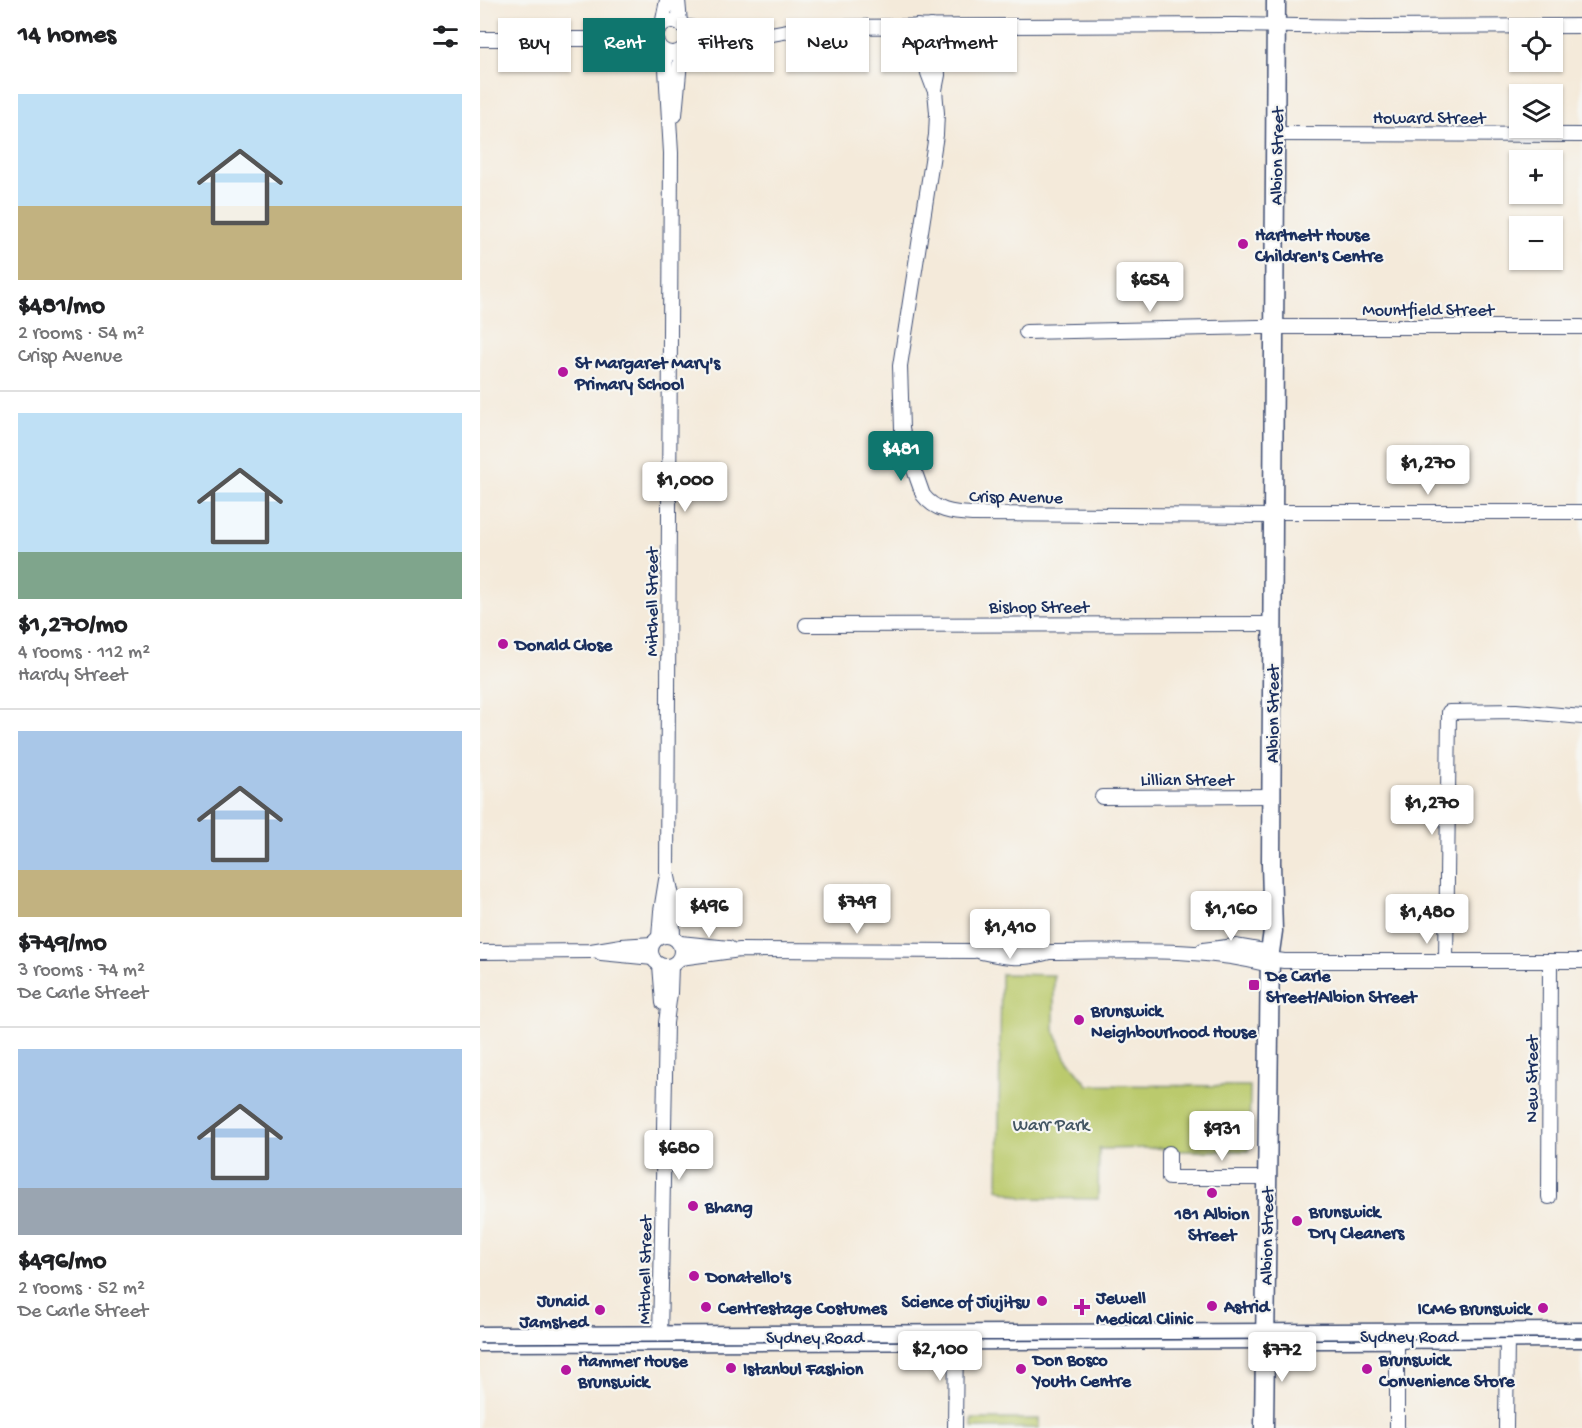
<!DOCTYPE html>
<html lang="en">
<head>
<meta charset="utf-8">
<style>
  :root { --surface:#fff; --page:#f6f6f6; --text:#202124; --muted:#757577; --line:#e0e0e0; --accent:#0f766e }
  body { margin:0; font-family:"Gochi Hand",sans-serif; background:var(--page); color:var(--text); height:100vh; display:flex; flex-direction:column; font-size:22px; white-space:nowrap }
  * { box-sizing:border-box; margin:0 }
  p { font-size:20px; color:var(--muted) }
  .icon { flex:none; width:33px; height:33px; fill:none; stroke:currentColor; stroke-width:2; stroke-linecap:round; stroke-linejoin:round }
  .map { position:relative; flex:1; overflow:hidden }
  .panel { display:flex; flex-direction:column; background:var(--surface); width:480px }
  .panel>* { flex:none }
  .guide { position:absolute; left:18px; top:18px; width:570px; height:54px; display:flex; gap:12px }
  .controls { position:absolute; left:1029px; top:18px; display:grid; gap:12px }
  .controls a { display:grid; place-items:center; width:54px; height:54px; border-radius:0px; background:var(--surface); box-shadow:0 2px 4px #0004; font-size:30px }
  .price { position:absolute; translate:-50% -51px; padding:0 14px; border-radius:6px; background:#fff; color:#222; font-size:20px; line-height:39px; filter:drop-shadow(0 2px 3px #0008) }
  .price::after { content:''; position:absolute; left:50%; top:36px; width:18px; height:14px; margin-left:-9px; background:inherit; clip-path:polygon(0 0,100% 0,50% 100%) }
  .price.on { background:var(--accent); color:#fff }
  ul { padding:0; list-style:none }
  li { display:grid; align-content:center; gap:12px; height:318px; padding:0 18px }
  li+li { border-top:2px solid var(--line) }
  li span { display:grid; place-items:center; height:186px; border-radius:0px; color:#555 }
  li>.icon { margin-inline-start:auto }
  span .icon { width:108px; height:108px; fill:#fffc; stroke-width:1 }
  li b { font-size:26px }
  h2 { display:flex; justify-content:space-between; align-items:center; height:72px; padding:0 18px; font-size:26px }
  .chip { padding:0 21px; border-radius:0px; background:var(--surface); box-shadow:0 2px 4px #0004; font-size:21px; line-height:54px }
  .chip.on { background:var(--accent); color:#fff }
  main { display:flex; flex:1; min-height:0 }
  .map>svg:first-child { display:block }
  .green { fill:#bbca6d; stroke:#6b7c66; stroke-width:1.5 }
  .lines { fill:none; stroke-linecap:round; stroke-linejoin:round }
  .street-casing { stroke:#3c4b71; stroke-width:16 }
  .secondary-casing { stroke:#3c4b71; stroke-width:21 }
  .highway-casing { stroke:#3c4b71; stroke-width:27 }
  .street { stroke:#fff; stroke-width:14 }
  .secondary { stroke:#fff; stroke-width:18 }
  .highway { stroke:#fff; stroke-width:24 }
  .tram { stroke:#1b2f5e; stroke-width:1.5 }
  .poi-dot { fill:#b5179e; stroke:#f6f6f2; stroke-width:2 }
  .labels { text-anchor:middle; stroke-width:4.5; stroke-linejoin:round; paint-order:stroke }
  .street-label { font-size:18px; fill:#1b2f5e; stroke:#f6f6f2 }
  .poi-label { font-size:18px; font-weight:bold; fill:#1b2f5e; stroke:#f6f6f2; text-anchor:start }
  .park-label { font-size:18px; fill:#435662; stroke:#f6f6f2 }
</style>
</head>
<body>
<main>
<section class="panel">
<h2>14 homes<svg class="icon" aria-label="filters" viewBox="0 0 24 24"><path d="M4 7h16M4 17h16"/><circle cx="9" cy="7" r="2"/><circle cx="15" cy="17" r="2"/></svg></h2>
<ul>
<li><span style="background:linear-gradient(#bfe0f5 60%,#c2b280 0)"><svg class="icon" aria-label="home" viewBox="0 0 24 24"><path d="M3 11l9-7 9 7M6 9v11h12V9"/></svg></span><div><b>$481/mo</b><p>2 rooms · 54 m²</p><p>Crisp Avenue</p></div></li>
<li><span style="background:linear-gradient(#bfe0f5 75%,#7fa58c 0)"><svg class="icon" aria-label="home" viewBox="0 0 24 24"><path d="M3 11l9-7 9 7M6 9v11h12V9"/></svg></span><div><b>$1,270/mo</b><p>4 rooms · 112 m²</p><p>Hardy Street</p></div></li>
<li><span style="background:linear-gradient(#a9c7e8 75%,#c2b280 0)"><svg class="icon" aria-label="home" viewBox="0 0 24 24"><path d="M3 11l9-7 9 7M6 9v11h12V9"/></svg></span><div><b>$749/mo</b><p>3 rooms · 74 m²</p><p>De Carle Street</p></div></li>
<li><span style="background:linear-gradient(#a9c7e8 75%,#9aa5b1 0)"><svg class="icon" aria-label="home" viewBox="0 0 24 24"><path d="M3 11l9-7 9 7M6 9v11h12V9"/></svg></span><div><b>$496/mo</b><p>2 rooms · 52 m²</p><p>De Carle Street</p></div></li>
</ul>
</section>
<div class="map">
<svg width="1102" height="1428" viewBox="0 0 1102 1428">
  <rect width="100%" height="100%" fill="#f6f6f2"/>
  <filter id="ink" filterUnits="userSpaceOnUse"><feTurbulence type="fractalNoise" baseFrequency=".0167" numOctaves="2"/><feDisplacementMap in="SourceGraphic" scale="12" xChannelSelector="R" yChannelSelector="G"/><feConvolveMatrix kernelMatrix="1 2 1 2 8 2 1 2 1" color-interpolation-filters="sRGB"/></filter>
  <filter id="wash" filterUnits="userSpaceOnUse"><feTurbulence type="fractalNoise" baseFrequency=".008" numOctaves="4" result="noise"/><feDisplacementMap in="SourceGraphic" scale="24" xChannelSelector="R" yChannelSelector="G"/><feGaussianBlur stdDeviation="1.35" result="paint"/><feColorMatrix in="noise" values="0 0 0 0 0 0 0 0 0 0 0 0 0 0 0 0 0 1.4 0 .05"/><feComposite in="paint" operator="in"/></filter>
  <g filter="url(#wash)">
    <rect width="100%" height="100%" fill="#f4eada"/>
    <g class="green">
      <path d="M521,974L574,975V1030L586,1057L608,1085L770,1086L769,1151H699L678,1148L619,1149L618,1199L544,1198L518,1189Z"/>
      <rect x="492" y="1419" width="67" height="9"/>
    </g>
  </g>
  <g filter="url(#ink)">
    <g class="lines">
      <defs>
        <g id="street">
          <path d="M198,0L200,23"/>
          <circle cx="192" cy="37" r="16"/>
          <path d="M182,25L187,0"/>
          <path d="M204,26L253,35"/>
          <path d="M437,26L448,73L454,89"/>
          <path d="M451,26L457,55L458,75L455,90L457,113L456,135L420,366L422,429L426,447L443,495C455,511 473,513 492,514L793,516"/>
          <path d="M132,36L178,29"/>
          <path d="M0,39H118L178,46"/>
          <path d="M205,47L261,37L280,36L331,27L756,25L888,27L1102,26"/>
          <path d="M185,52L191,153L187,872L192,896L193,937"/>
          <path d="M195,115L201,51"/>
          <path d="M796,134L1102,135"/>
          <path d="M546,332L778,327H1102"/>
          <path d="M793,512H1102"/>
          <path d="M326,625L793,624"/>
          <path d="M622,797L792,796"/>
          <circle cx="186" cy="951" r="15"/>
          <path d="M179,937L181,911L186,880"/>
          <path d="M200,943L249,948"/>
          <path d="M723,950L755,946L790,952"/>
          <path d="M0,952L111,951L141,946L172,944"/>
          <path d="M501,952C528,958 542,960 569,952"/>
          <path d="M121,953L173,958"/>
          <path d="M200,958L260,950L493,951L536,944L547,945L569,952C642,952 719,946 790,965"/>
          <path d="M790,959L804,961H1102"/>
          <path d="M966,961L969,712L1036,711L1102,717"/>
          <path d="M180,965L183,1003"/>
          <path d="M689,1153V1178H787"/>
          <path d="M1069,1197L1070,961"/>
          <path d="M180,1338L186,1023L190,993L191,966"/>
          <path d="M475,1428L476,1337"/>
          <path d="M917,1428V1336"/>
          <path d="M1026,1428L1027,1335"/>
        </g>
        <path id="secondary" d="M784,1428L790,952L793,931L791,864L796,0"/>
        <path id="highway" d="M0,1339L1102,1335"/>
      </defs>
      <use href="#street" class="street-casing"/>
      <use href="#secondary" class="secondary-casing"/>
      <use href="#highway" class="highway-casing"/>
      <use href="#street" class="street"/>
      <use href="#secondary" class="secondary"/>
      <use href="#highway" class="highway"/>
      <path class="tram" d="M0,1343L1102,1338"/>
    </g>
  </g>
  <g class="poi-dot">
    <circle cx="763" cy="244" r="6"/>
    <circle cx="83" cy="372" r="6"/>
    <circle cx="23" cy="644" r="6"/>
    <rect x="768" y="979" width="12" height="12" rx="3"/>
    <circle cx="599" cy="1020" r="6"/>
    <circle cx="732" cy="1193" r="6"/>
    <circle cx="213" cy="1206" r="6"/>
    <circle cx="817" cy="1221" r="6"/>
    <circle cx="214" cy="1276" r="6"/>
    <circle cx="562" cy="1301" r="6"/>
    <circle cx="732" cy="1306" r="6"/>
    <circle cx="226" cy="1307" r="6"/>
    <path d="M599 1298h6v6h6v6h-6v6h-6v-6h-6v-6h6z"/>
    <circle cx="1063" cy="1308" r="6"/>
    <circle cx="120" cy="1310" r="6"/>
    <circle cx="251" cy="1368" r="6"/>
    <circle cx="541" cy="1369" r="6"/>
    <circle cx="887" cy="1369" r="6"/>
    <circle cx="86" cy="1370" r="6"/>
  </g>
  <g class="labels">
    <g class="street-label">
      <text x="949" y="123">Howard Street</text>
      <text transform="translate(796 156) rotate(-89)" y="6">Albion Street</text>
      <text x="948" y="315">Mountfield Street</text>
      <text transform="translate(536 496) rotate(1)" y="6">Crisp Avenue</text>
      <text transform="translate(171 602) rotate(-90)" y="6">Mitchell Street</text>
      <text x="559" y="612">Bishop Street</text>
      <text transform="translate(792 714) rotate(-90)" y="6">Albion Street</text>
      <text x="707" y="785">Lillian Street</text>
      <text transform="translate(1051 1079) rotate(-90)" y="6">New Street</text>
      <text transform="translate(786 1236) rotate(-89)" y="6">Albion Street</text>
      <text transform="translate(164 1270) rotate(-89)" y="6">Mitchell Street</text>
      <text x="929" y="1342">Sydney Road</text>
      <text x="335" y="1343">Sydney Road</text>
    </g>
    <g class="poi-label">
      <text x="775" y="240">Hartnett House<tspan x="775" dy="21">Children's Centre</tspan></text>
      <text x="95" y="368">St Margaret Mary's<tspan x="95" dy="21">Primary School</tspan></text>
      <text x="35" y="650">Donald Close</text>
      <text x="786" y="981">De Carle<tspan x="786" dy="21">Street/Albion Street</tspan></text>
      <text x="611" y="1016">Brunswick<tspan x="611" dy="21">Neighbourhood House</tspan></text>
      <text x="225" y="1212">Bhang</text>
      <text x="829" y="1217">Brunswick<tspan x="829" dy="21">Dry Cleaners</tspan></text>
      <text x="732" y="1219" text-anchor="middle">181 Albion<tspan x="732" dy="21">Street</tspan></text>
      <text x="226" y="1282">Donatello's</text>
      <text x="616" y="1303">Jewell<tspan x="616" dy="21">Medical Clinic</tspan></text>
      <text x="108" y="1306" text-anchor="end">Junaid<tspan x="108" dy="21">Jamshed</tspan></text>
      <text x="550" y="1307" text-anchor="end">Science of Jiujitsu</text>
      <text x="744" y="1312">Astrid</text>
      <text x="238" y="1313">Centrestage Costumes</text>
      <text x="1051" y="1314" text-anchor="end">ICMG Brunswick</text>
      <text x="553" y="1365">Don Bosco<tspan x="553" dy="21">Youth Centre</tspan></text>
      <text x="899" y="1365">Brunswick<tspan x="899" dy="21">Convenience Store</tspan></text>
      <text x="98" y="1366">Hammer House<tspan x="98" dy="21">Brunswick</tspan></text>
      <text x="263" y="1374">Istanbul Fashion</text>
    </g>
    <g class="park-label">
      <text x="571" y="1130">Warr Park</text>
    </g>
  </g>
</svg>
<div class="controls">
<a><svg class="icon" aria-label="locate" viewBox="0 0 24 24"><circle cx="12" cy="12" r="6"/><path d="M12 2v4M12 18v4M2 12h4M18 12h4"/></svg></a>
<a><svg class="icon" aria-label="layers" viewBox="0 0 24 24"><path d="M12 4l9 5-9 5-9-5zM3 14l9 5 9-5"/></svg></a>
<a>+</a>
<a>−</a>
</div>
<b class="price" style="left:670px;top:313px">$654</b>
<b class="price on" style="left:421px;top:482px">$481</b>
<b class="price" style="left:948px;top:496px">$1,270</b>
<b class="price" style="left:205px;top:513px">$1,000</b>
<b class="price" style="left:952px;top:836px">$1,270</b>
<b class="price" style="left:377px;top:935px">$749</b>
<b class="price" style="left:229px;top:939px">$496</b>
<b class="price" style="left:751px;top:942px">$1,160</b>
<b class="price" style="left:947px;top:945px">$1,480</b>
<b class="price" style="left:530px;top:960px">$1,410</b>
<b class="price" style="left:742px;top:1162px">$931</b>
<b class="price" style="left:199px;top:1181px">$680</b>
<b class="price" style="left:460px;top:1382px">$2,100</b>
<b class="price" style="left:802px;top:1383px">$772</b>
<div class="guide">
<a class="chip">Buy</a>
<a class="chip on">Rent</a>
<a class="chip">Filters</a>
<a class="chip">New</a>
<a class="chip">Apartment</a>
</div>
</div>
</main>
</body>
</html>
